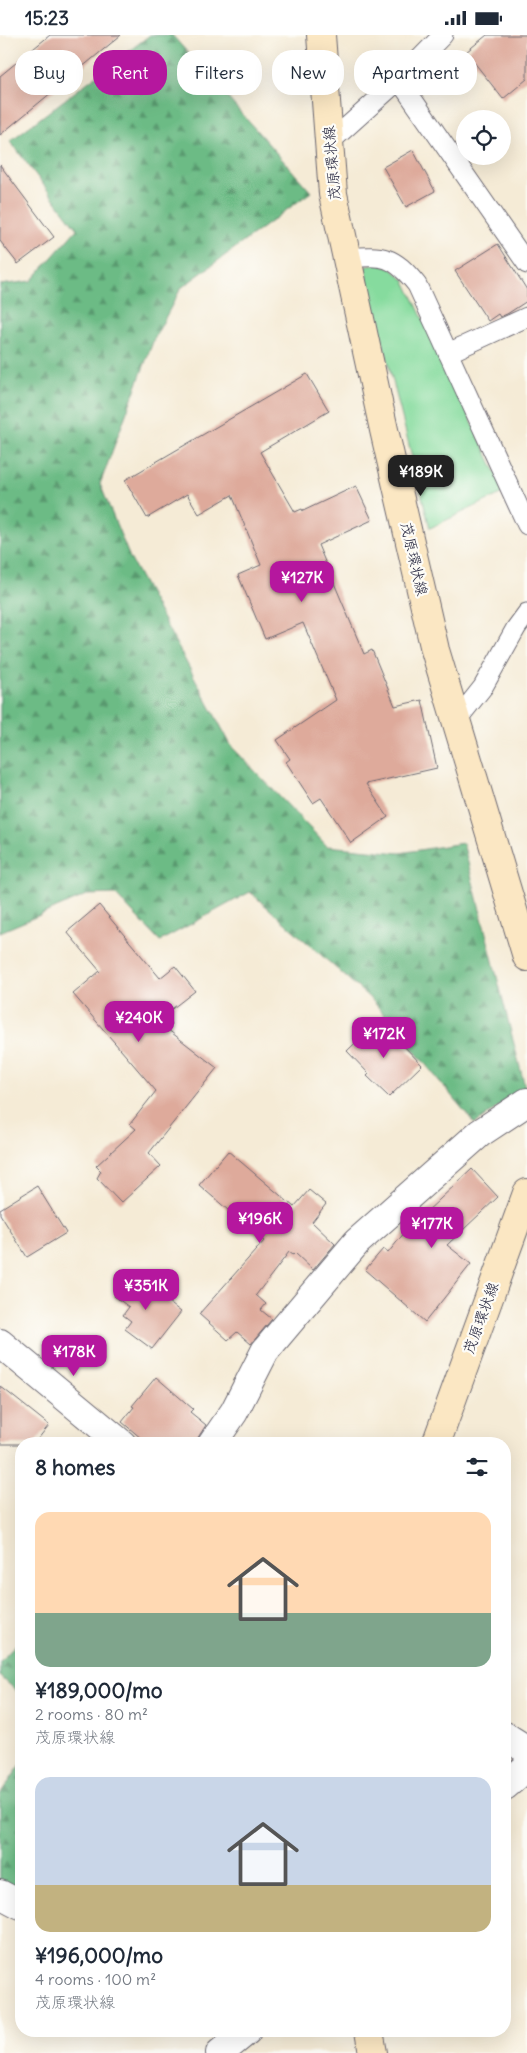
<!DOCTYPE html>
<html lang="en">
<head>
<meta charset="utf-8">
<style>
  :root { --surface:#fff; --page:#f6f6f7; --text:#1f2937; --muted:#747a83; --accent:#b5179e }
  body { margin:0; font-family:Delius,"Klee One",sans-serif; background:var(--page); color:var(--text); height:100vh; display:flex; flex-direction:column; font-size:19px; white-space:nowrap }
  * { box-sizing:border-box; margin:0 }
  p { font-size:16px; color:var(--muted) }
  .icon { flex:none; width:28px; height:28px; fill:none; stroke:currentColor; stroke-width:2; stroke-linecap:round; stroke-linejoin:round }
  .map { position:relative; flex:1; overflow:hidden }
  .sheet { position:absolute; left:15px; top:1402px; width:496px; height:600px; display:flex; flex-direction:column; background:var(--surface); border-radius:20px; box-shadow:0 5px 20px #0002 }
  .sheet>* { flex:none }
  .banner { position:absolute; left:15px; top:15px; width:498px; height:45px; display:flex; gap:10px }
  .controls { position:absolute; left:456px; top:75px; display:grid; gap:10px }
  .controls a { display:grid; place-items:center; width:55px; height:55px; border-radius:50%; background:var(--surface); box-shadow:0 5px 20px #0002; font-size:25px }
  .price { position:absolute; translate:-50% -42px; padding:0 11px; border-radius:10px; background:var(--accent); color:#fff; font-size:16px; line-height:32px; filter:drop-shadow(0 1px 2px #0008) }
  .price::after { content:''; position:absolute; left:50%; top:30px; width:15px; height:11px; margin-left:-8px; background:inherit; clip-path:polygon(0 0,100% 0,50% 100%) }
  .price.current { background:#222; color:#fff }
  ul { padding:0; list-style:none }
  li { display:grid; align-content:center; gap:10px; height:265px; padding:0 20px }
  li span { display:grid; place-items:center; height:155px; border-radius:15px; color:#555 }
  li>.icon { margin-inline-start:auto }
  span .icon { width:90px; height:90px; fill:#fffc; stroke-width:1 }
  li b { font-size:21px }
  h2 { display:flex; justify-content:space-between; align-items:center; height:60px; padding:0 20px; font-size:21px }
  .pill { padding:0 18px; border-radius:20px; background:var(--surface); box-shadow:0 5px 20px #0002; font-size:18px; line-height:45px }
  .pill.current { background:var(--accent); color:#fff }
  .status { display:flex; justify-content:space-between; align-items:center; height:35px; padding:0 25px; background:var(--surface); direction:ltr }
  .status svg { height:14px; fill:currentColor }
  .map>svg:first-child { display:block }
  .green { fill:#86db9e; stroke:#547e6c }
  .forest { fill:url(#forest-firs); stroke:#476e60 }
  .building { fill:#deaa9b }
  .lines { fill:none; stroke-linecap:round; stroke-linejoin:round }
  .service-casing { stroke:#6c6871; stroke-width:21 }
  .minor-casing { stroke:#6c6871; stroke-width:30 }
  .secondary-casing { stroke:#6c6871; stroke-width:30 }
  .service { stroke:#fff; stroke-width:19 }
  .minor { stroke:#fff; stroke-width:28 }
  .secondary { stroke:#fbe7c3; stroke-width:28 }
  .labels { text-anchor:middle; stroke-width:4.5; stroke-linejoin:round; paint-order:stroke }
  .street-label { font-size:15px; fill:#22223b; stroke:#fdfcf7 }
</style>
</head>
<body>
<div class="status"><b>15:23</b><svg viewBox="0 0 49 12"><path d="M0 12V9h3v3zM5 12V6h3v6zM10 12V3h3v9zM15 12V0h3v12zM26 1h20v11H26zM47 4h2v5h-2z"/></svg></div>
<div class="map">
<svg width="527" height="2018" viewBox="0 0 527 2018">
  <defs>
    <pattern id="forest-firs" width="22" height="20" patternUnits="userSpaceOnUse" patternTransform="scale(1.25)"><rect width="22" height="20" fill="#6cbb85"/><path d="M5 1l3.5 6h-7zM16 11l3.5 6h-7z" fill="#58986e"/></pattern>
  </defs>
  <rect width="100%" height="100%" fill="#fdfcf7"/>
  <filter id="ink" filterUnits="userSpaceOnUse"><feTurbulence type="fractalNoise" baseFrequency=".02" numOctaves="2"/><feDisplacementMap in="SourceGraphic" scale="10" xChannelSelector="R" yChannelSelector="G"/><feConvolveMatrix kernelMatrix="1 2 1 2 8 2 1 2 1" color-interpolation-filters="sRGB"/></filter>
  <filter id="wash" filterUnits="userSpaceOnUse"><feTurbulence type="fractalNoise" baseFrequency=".0096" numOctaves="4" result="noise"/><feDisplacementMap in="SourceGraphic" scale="20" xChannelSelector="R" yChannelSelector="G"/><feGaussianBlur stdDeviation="1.12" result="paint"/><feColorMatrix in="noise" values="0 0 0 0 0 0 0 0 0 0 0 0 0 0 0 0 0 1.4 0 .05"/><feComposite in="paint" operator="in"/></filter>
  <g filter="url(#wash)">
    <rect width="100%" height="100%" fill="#f5ebd6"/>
    <path class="green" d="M377,229L392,234L405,246L505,457L430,493L364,232Z"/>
    <g class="forest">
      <path d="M150,0H172L311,157L181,253L154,304L100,449L130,523L232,712L327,811L400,818L463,808L525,1052L475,1089L373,966L250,857L160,906L115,859L87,860L0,897V250L31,246L77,194L10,106Z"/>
      <path d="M21,1604V1660L0,1641V1627Z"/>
      <path d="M21,1729V1859L0,1849V1760Z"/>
    </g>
    <g id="blocks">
      <g class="building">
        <path d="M50,0H121L0,100V41Z"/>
        <path d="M487,0H527V44L503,64L466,17Z"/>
        <path d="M413,115L435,156L406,172L383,132Z"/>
        <path d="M0,130L54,202L18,229L0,206Z"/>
        <path d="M498,209L527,255V266L507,279L500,282L498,279L488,286L455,236Z"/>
        <path d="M307,339L329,376L260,417L295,477L302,474L303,476L356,451L372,485L318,510L364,619L372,615L395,671L422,665L437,733L366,749L388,782L351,808L321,763L313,768L286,727L290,724L277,705L336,665L303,588L265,604L238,540L261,530L232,460L199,479L187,459L147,483L125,445Z"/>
        <path d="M99,870L160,943L175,931L195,956L164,980L172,989L167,994L217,1033L149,1118L161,1131L121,1168L97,1143L101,1136L96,1131L136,1094L130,1089L156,1056L73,959L100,936L67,897Z"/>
        <path d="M379,985L422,1030L389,1062L367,1041L369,1039L347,1016Z"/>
        <path d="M228,1116L294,1172L309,1155L326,1169L312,1187L335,1209L313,1235L295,1218L293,1220L289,1217L256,1260L266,1269L261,1275L272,1284L251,1309L237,1297L228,1305L199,1279L264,1206L199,1150Z"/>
        <path d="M472,1134L498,1162L447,1210L471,1229L425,1287L365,1235L383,1214L388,1218L421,1177L424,1179Z"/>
        <path d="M37,1151L66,1198L27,1222L0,1179V1174Z"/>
        <path d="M131,1238L181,1277L152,1314L125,1294L131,1286L123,1280L129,1272L114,1261Z"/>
        <path d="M156,1342L193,1374L190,1377L206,1390L194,1409H148L122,1387L134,1372L132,1371Z"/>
        <path d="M0,1351L49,1390L34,1409H0Z"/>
      </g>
    </g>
  </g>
  <g filter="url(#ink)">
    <use href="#blocks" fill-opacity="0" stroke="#6c6871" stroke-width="1"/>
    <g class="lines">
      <defs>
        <g id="service">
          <path d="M399,45L527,229"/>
          <path d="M330,107L399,45L443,0"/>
          <path d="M347,223C384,220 393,220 417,250L527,490"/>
          <path d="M448,318L527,282"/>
          <path d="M456,686L483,652L516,593L527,578"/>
        </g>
        <g id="minor">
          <path d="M0,1308L122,1409"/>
          <path d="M212,1409L234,1377L265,1316L357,1207L480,1098L527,1067"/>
          <path d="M505,1701L527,1715"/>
          <path d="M505,1751L527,1732"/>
          <path d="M0,1859L21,1870"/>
          <path d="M220,2018L247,1996"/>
        </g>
        <g id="secondary">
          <path d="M321,0L333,159L384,395L435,615L527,922"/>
          <path d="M436,1409L527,1158"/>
          <path d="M369,1996L373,2018"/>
        </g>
      </defs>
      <use href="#service" class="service-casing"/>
      <use href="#minor" class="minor-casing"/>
      <use href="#secondary" class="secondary-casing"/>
      <use href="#service" class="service"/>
      <use href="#minor" class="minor"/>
      <use href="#secondary" class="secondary"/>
    </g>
  </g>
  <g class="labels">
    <g class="street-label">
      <text transform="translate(332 128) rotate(-95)" y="5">茂原環状線</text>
      <text transform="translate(414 524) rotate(77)" y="5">茂原環状線</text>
      <text transform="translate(481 1283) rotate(-70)" y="5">茂原環状線</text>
    </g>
  </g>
</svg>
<div class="controls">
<a><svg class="icon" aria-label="locate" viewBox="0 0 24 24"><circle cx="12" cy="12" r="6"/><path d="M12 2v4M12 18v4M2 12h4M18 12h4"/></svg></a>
</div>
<b class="price current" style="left:421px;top:462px">¥189K</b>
<b class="price" style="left:302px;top:568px">¥127K</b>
<b class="price" style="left:139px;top:1008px">¥240K</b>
<b class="price" style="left:384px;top:1024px">¥172K</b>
<b class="price" style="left:260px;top:1209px">¥196K</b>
<b class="price" style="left:432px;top:1214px">¥177K</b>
<b class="price" style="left:146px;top:1276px">¥351K</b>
<b class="price" style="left:74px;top:1342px">¥178K</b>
<div class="banner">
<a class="pill">Buy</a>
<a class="pill current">Rent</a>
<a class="pill">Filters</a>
<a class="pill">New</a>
<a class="pill">Apartment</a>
</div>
<section class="sheet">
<h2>8 homes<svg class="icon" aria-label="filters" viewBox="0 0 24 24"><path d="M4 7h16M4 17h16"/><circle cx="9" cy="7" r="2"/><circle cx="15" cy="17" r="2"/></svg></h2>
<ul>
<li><span style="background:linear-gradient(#ffd9b3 65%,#7fa58c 0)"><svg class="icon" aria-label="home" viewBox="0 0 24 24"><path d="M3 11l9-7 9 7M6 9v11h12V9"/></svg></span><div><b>¥189,000/mo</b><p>2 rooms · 80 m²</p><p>茂原環状線</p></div></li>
<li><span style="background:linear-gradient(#c9d6e8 70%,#c2b280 0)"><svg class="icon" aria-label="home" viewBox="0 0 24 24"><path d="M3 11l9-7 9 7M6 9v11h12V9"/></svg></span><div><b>¥196,000/mo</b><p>4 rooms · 100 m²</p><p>茂原環状線</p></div></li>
</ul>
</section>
</div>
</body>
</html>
